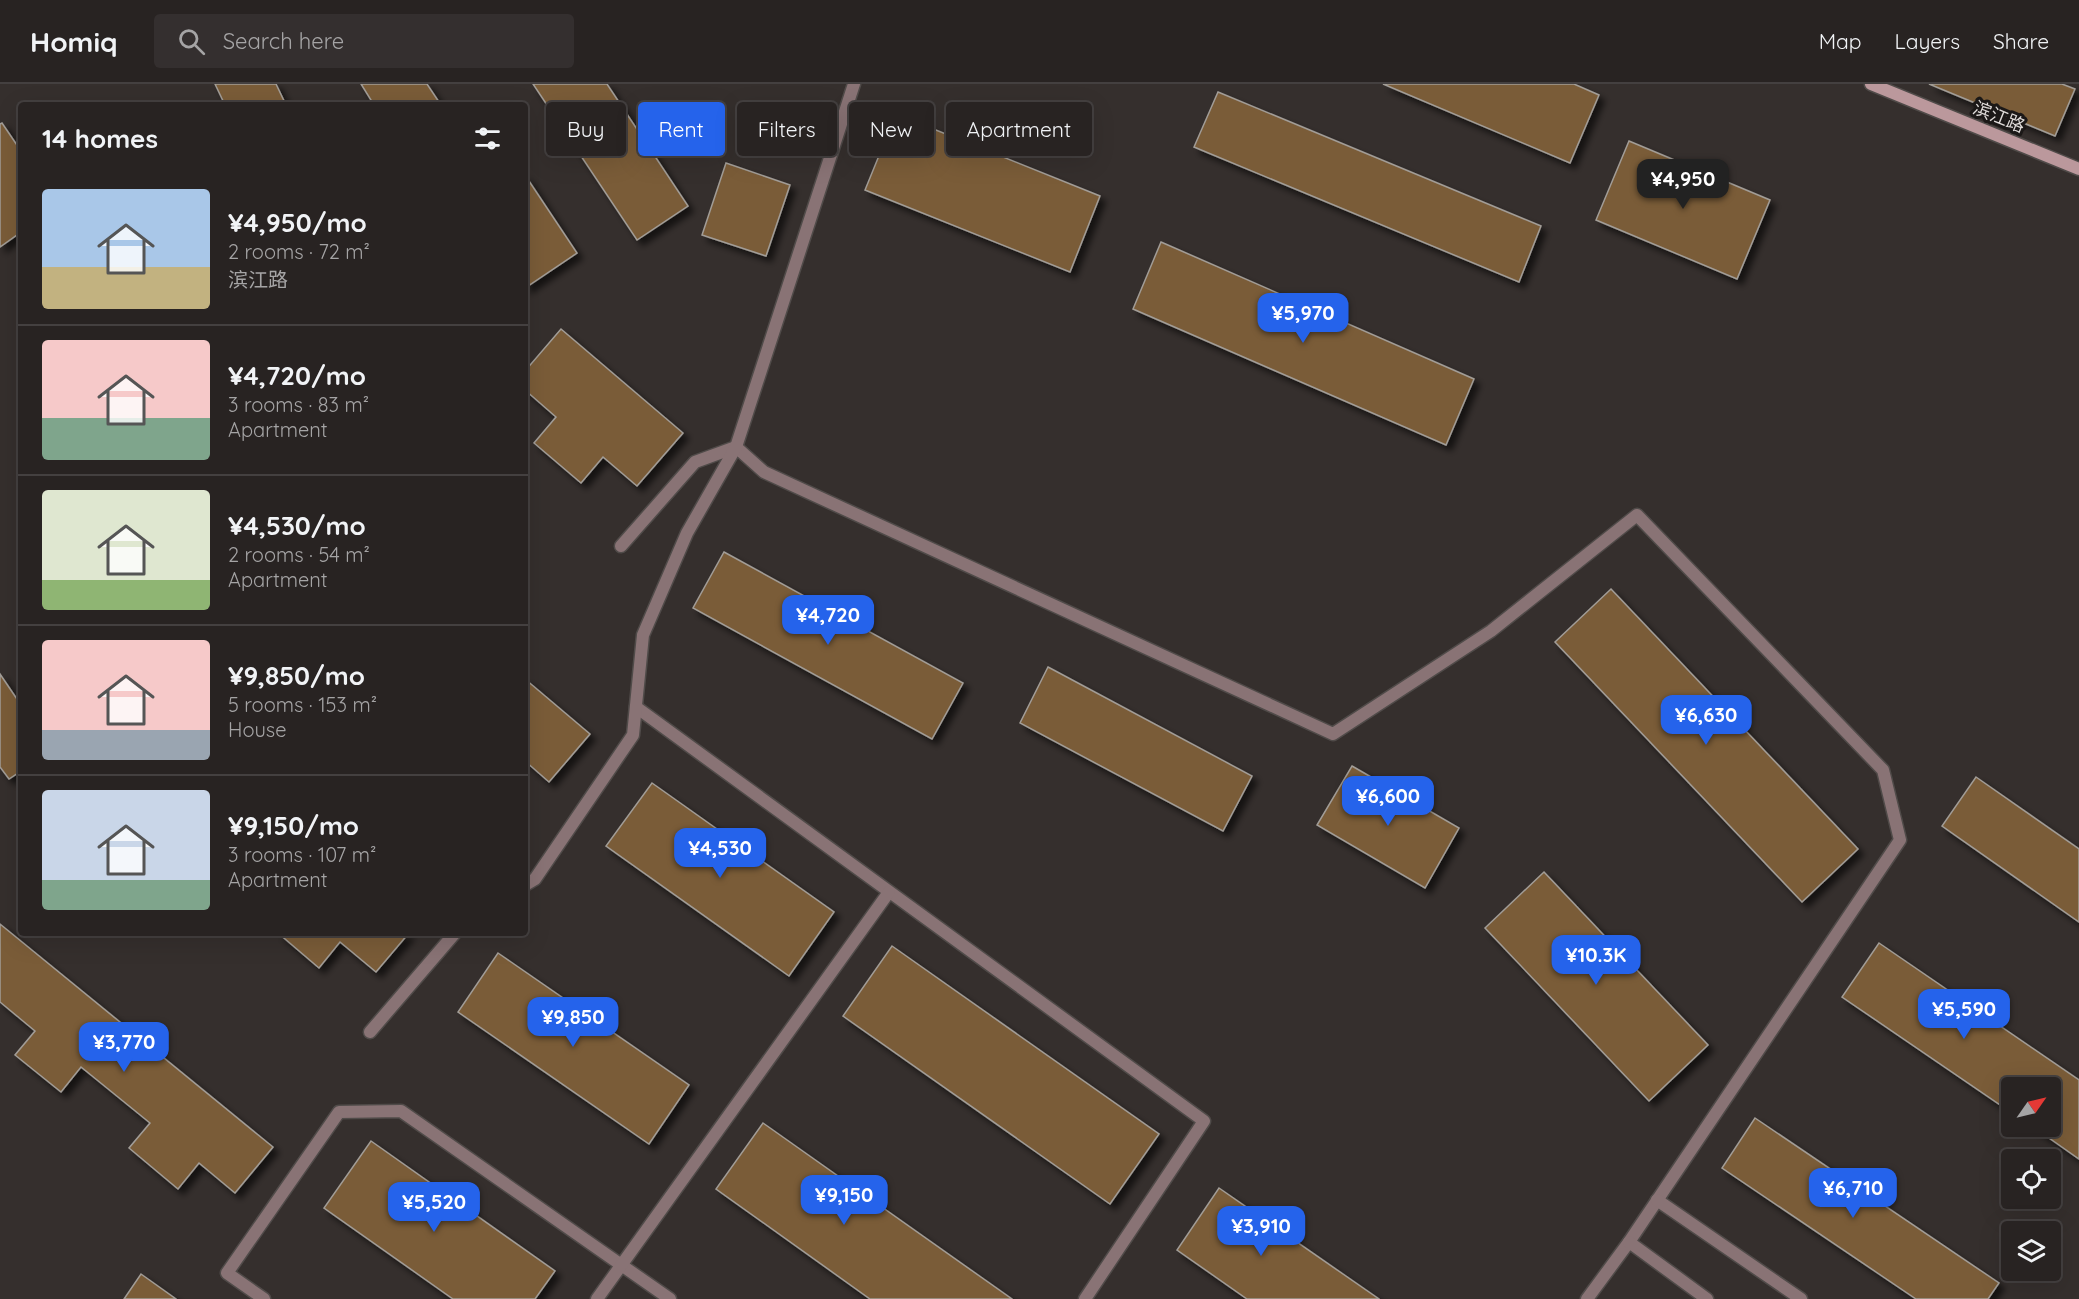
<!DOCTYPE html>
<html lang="en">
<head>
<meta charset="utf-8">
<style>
  :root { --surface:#282322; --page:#342f2f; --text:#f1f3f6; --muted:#a5a4a5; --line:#444040; --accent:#2563eb }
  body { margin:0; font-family:Quicksand,"Noto Sans SC",sans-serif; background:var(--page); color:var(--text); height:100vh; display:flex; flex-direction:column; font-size:22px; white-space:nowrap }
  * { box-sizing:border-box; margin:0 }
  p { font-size:20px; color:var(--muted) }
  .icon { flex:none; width:33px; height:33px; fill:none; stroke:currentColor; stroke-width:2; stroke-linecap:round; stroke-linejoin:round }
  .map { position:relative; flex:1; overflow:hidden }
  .drawer { position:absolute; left:18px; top:18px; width:510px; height:834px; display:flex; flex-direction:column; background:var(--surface); border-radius:6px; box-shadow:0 6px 24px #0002,0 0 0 2px var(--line) }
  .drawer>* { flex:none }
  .banner { position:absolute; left:546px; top:18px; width:570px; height:54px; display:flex; gap:12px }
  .needle { width:39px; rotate:56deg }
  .fabs { position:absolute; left:2001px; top:993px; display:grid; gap:12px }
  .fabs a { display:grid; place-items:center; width:60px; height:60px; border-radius:6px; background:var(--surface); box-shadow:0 6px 24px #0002,0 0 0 2px var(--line); font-size:30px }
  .price { position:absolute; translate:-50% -51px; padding:0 14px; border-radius:12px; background:var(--accent); color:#fff; font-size:20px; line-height:39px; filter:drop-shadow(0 2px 3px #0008) }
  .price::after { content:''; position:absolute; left:50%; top:36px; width:18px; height:14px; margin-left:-9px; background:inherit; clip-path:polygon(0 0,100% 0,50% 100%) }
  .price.on { background:#222; color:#fff }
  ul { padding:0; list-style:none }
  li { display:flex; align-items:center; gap:18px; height:150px; padding:0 24px }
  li+li { border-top:2px solid var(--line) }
  li span { display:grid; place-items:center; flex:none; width:168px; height:120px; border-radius:6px; color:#555 }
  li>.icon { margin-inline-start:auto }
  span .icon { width:72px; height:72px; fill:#fffc; stroke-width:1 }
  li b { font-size:26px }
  h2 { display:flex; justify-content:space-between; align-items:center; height:72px; padding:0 24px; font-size:26px }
  .tag { padding:0 21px; border-radius:6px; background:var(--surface); box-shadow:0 6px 24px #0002,0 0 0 2px var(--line); font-size:21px; line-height:54px }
  .tag.on { background:var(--accent); color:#fff }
  header { display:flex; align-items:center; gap:36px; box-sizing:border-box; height:84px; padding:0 30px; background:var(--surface); border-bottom:2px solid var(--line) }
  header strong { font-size:28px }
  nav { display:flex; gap:33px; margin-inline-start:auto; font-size:21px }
  .search { width:420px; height:54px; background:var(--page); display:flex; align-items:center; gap:15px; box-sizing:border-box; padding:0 21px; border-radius:6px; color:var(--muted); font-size:22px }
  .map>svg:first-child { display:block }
  .building { fill:#7a5c39; stroke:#a29d97; stroke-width:1.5; filter:url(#shadow) }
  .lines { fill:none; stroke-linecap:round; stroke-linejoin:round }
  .street-casing { stroke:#504b49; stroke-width:15 }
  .secondary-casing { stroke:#504b49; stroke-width:15 }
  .street { stroke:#897375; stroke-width:12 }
  .secondary { stroke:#bb989c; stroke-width:12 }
  .labels { text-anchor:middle; stroke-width:6; stroke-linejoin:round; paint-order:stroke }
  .street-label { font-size:18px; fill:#dfdbd9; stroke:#1b1817 }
</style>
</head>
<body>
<header>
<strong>Homiq</strong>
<div class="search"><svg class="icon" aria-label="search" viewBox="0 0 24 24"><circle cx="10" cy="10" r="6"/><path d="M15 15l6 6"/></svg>Search here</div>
<nav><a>Map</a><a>Layers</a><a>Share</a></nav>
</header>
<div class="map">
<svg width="2079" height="1215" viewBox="0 0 2079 1215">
  <defs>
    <filter id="shadow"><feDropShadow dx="5.5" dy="5.5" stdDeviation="3" flood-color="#0009"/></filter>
  </defs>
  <rect width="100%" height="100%" fill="#352f2d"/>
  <g class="building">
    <path d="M215,0H276L286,21H225Z"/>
    <path d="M361,0H427L441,21H374Z"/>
    <path d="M533,0H607L688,122L637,156Z"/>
    <path d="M1383,0H1574L1599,11L1570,79Z"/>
    <path d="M1929,0H2062L2075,5L2055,52Z"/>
    <path d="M1218,8L1541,142L1519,198L1194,63Z"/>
    <path d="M896,30L1100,112L1070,188L865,106Z"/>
    <path d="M2,39L21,67V148L0,163V40Z"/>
    <path d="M1629,57L1770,116L1737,195L1596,136Z"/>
    <path d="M726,79L790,101L766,172L702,151Z"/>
    <path d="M525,91L577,169L525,204Z"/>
    <path d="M1161,158L1474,295L1446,361L1133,225Z"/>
    <path d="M561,245L683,349L637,402L603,373L581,399L534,359L556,333L525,306V287Z"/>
    <path d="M724,468L963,599L932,655L693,524Z"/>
    <path d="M1611,505L1858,765L1802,818L1555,558Z"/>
    <path d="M1048,583L1252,692L1223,747L1020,639Z"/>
    <path d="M0,590L21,621V687L9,695L0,683Z"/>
    <path d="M525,595L590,650L549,698L525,677Z"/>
    <path d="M1352,682L1459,744L1425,804L1317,741Z"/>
    <path d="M1976,693L2079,765V838L1942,742Z"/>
    <path d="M652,699L834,828L789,892L606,762Z"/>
    <path d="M1544,788L1708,961L1649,1017L1485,844Z"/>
    <path d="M0,840L273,1063L235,1109L199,1079L178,1105L129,1064L150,1039L81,983L61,1008L15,971L35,947L0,918Z"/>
    <path d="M278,849H409L376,888L340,858L319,884Z"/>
    <path d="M1879,859L2079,996V1075L2032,1042H2050V1004H2012V1029L1842,913Z"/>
    <path d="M892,862L1159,1050L1110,1120L843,932Z"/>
    <path d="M498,869L689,1001L649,1060L458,928Z"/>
    <path d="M1755,1034L1999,1199L1988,1215H1916L1722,1084Z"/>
    <path d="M763,1039L1012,1215H870L716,1105Z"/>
    <path d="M371,1057L555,1187L535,1215H453L324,1124Z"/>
    <path d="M1219,1104L1379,1215H1247L1177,1166Z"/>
    <path d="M141,1190L176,1215H124Z"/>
  </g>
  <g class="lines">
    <defs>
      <g id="street">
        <path d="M621,462L695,378L736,363L764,388L1333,650L1491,547L1637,431L1883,686L1900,756L1629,1158L1587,1215"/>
        <path d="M636,623L1204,1037L1085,1215"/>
        <path d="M525,801L535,795L633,651L643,551L687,449L736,363L854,0"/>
        <path d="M370,948L455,849"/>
        <path d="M1657,1116L1801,1215"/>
        <path d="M1629,1158L1707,1215"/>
        <path d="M264,1215L227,1189L339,1028L401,1027L670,1215"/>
        <path d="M597,1215L889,808"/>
      </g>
      <path id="secondary" d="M1871,0L2079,85"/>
    </defs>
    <use href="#street" class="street-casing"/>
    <use href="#secondary" class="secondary-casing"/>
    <use href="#street" class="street"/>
    <use href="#secondary" class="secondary"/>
  </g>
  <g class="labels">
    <g class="street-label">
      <text transform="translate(1999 33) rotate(22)" y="6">滨江路</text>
    </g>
  </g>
</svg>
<div class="fabs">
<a><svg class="needle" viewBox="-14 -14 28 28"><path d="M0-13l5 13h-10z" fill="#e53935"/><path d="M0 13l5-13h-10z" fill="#a5a4a5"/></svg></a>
<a><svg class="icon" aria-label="locate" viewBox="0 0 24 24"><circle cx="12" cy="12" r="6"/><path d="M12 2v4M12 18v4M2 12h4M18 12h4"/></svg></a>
<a><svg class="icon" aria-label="layers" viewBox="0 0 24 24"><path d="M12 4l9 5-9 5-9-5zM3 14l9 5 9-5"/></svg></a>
</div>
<b class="price on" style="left:1683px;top:126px">¥4,950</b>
<b class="price" style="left:1303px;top:260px">¥5,970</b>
<b class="price" style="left:828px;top:562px">¥4,720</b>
<b class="price" style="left:1706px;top:662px">¥6,630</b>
<b class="price" style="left:1388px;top:743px">¥6,600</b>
<b class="price" style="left:720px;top:795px">¥4,530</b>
<b class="price" style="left:1596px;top:902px">¥10.3K</b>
<b class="price" style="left:1964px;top:956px">¥5,590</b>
<b class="price" style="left:573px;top:964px">¥9,850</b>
<b class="price" style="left:124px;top:989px">¥3,770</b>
<b class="price" style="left:1853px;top:1135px">¥6,710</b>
<b class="price" style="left:844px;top:1142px">¥9,150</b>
<b class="price" style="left:434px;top:1149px">¥5,520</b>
<b class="price" style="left:1261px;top:1173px">¥3,910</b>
<div class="banner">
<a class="tag">Buy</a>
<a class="tag on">Rent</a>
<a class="tag">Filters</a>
<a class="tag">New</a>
<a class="tag">Apartment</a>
</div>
<section class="drawer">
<h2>14 homes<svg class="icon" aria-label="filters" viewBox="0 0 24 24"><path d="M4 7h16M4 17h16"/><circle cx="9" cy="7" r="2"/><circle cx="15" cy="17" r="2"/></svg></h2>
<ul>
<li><span style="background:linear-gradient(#a9c7e8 65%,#c2b280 0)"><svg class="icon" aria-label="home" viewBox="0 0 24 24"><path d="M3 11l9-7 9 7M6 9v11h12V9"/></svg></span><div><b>¥4,950/mo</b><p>2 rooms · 72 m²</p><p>滨江路</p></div></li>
<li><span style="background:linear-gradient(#f6c9c9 65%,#7fa58c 0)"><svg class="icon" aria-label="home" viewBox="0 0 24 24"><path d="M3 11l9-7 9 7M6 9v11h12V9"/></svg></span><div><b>¥4,720/mo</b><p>3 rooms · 83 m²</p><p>Apartment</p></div></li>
<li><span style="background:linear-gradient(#dfe7d0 75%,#8fb573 0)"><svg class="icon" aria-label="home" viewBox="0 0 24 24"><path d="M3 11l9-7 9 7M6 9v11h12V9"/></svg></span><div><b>¥4,530/mo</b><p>2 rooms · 54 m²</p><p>Apartment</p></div></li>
<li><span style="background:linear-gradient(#f6c9c9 75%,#9aa5b1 0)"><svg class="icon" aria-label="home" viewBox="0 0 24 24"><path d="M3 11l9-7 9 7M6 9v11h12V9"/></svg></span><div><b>¥9,850/mo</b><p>5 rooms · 153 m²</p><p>House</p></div></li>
<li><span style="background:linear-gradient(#c9d6e8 75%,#7fa58c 0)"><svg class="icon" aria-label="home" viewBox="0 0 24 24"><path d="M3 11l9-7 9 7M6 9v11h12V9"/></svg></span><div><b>¥9,150/mo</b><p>3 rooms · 107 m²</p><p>Apartment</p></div></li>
</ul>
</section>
</div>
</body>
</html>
